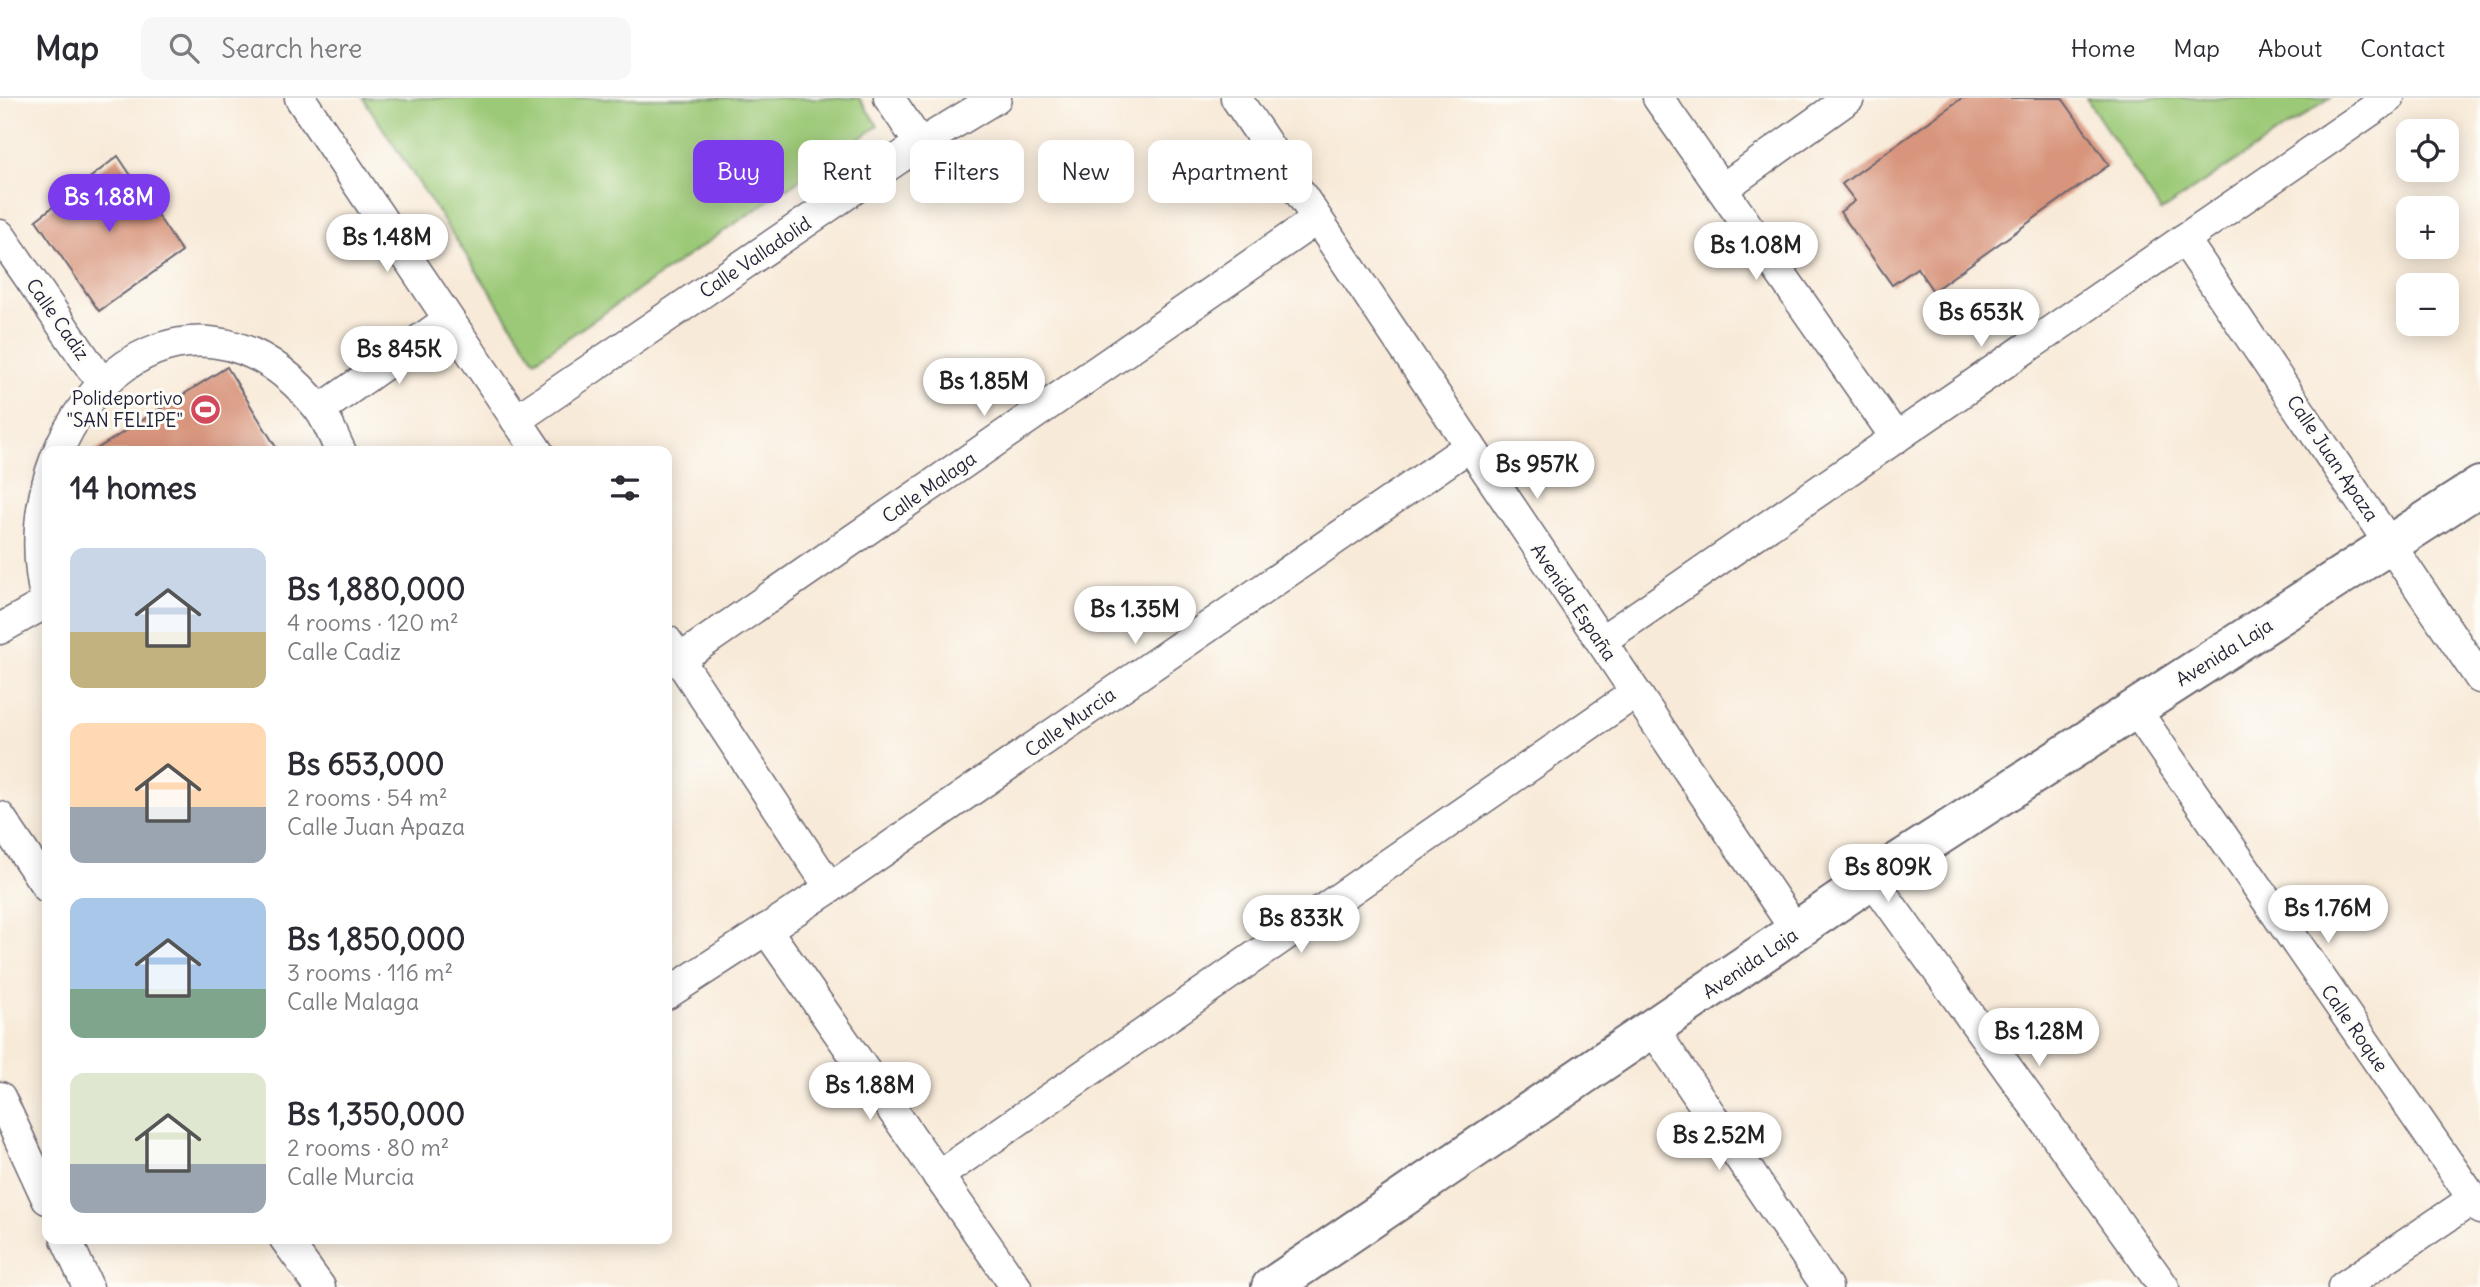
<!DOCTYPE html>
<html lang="en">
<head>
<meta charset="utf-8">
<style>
  :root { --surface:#fff; --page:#f7f7f7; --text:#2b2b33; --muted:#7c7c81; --line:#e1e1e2; --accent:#7c3aed }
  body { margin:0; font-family:Delius,sans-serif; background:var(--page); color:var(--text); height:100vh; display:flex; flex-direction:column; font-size:26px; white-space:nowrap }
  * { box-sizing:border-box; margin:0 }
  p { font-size:23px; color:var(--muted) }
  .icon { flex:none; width:38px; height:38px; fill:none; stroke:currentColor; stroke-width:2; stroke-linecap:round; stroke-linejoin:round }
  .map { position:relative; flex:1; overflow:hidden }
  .drawer { position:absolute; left:42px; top:348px; width:630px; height:798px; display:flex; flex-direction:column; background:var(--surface); border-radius:14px; box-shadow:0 4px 18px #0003 }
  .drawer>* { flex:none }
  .guide { position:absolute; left:693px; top:42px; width:665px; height:63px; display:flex; gap:14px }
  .fabs { position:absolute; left:2396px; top:21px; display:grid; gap:14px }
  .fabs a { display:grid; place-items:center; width:63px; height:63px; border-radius:14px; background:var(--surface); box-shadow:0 4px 18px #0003; font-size:35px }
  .price { position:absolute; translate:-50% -60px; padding:0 16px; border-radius:24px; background:#fff; color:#222; font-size:23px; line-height:46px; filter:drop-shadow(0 2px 4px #0008) }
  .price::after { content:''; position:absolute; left:50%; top:42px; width:21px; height:16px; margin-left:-10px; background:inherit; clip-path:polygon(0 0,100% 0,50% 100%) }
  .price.current { background:var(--accent); color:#fff }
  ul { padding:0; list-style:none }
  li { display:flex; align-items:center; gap:21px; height:175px; padding:0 28px }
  li span { display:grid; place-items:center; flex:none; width:196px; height:140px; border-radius:14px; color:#555 }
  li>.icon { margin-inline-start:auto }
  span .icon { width:84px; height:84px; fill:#fffc; stroke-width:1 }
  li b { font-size:30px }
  h2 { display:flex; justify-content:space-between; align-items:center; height:84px; padding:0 28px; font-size:30px }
  .tag { padding:0 24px; border-radius:14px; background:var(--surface); box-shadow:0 4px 18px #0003; font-size:24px; line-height:63px }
  .tag.current { background:var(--accent); color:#fff }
  header { display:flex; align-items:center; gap:42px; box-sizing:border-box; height:98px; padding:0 35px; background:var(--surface); border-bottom:2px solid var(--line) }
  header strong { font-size:33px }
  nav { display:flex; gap:38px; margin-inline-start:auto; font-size:24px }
  .search { width:490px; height:63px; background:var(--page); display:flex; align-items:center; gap:18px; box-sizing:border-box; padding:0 24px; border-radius:14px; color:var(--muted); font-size:26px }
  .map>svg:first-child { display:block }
  .green { fill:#9cc977; stroke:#5f7659; stroke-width:2 }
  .building { fill:#d8947c }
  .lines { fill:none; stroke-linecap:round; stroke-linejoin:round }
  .minor-casing { stroke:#6d6872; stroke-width:33 }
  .tertiary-casing { stroke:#6d6872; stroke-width:42 }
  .minor { stroke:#fff; stroke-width:30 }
  .tertiary { stroke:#fff; stroke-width:38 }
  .labels { text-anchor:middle; stroke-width:6; stroke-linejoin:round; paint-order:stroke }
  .street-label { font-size:19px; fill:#22223b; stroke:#fdfcf7 }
  .poi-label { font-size:19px; fill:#22223b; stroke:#fdfcf7; text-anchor:end }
</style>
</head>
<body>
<header>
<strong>Map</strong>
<div class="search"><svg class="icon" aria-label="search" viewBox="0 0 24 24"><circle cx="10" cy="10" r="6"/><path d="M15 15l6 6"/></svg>Search here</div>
<nav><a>Home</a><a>Map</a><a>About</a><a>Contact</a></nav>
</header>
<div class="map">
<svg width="2480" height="1189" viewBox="0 0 2480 1189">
  <rect width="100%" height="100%" fill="#fdfcf7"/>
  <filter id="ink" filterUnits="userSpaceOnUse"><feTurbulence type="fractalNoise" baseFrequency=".0143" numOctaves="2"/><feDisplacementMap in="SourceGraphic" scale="14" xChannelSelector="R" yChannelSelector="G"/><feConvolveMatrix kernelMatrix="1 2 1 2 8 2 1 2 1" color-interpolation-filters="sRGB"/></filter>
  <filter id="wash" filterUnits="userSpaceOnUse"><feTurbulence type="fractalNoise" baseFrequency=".00686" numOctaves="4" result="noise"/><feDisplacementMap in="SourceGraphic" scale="28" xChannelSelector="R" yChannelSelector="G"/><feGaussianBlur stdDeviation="1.57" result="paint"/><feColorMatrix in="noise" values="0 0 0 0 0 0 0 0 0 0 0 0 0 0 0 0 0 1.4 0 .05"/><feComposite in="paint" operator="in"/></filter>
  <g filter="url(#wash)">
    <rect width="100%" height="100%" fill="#f8ead8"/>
    <g class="green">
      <path d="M363,0H859L878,28L535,262Z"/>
      <path d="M2086,0H2330L2161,113Z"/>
    </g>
    <g id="blocks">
      <g class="building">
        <path d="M1962,0H2062L2109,67L1933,193L1917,170L1892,187L1840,114L1855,103L1842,86Z"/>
        <path d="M118,58L182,154L99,213L36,122Z"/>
        <path d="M227,269L279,354H92Z"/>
      </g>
    </g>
  </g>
  <g filter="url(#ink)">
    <use href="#blocks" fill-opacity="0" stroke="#6d6872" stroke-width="2"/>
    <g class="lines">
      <defs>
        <g id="minor">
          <path d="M300,0L538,354"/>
          <path d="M889,0L920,46"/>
          <path d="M1236,0L1796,833"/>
          <path d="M1658,0L1896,340"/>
          <path d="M1722,91L1849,0"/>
          <path d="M0,137L92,271"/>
          <path d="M2184,141L2480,580"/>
          <path d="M320,312L448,222"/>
          <path d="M516,322L920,46L996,0"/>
          <path d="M47,507C0,319 185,143 319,311C328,323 334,340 341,354"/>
          <path d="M0,531L46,505"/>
          <path d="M667,543L830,790"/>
          <path d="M1601,543L2389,0"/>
          <path d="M680,561L1317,121"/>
          <path d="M2135,611L2480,1111"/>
          <path d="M0,719L47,789"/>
          <path d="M1872,781L2164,1189"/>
          <path d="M766,831L1016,1189"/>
          <path d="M667,896L830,790L1470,348"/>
          <path d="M1653,931L1827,1189"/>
          <path d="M0,999L47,1101"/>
          <path d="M938,1078L1635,595"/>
          <path d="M66,1141L88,1189"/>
          <path d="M285,1141L320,1189"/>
          <path d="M2343,1189L2473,1101"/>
        </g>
        <path id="tertiary" d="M1271,1189L1872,781L2480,388"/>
      </defs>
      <use href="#minor" class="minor-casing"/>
      <use href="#tertiary" class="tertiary-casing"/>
      <use href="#minor" class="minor"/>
      <use href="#tertiary" class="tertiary"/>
    </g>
  </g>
  <defs>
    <symbol id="stadium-disc" viewBox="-11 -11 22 22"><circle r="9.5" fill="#d1495b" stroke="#fdfcf7"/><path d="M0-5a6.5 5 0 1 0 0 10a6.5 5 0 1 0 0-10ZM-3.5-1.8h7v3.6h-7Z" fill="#fff"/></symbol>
  </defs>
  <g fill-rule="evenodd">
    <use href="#stadium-disc" x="188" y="294" width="35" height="35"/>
  </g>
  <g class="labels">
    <g class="street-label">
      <text transform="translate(755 159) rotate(-34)" y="7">Calle Valladolid</text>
      <text transform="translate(58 221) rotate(55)" y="7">Calle Cadiz</text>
      <text transform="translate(2333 360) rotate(56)" y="7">Calle Juan Apaza</text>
      <text transform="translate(929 389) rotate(-35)" y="7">Calle Malaga</text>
      <text transform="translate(1574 504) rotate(56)" y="7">Avenida España</text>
      <text transform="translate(2224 554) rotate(-32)" y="7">Avenida Laja</text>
      <text transform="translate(1070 624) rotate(-35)" y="7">Calle Murcia</text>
      <text transform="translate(1750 865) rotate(-34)" y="7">Avenida Laja</text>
      <text transform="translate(2355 930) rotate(55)" y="7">Calle Roque</text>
    </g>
    <g class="poi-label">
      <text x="183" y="307">Polideportivo<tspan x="183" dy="22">"SAN FELIPE"</tspan></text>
    </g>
  </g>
</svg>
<div class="fabs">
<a><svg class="icon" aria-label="locate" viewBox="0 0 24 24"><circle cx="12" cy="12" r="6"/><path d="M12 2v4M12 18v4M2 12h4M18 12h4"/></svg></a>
<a>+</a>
<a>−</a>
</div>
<b class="price current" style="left:109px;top:136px">Bs 1.88M</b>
<b class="price" style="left:387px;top:176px">Bs 1.48M</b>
<b class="price" style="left:1756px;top:184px">Bs 1.08M</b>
<b class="price" style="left:1981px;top:251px">Bs 653K</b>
<b class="price" style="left:399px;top:288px">Bs 845K</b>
<b class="price" style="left:984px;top:320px">Bs 1.85M</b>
<b class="price" style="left:1537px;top:403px">Bs 957K</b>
<b class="price" style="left:1135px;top:548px">Bs 1.35M</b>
<b class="price" style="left:1888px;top:806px">Bs 809K</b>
<b class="price" style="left:2328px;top:847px">Bs 1.76M</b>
<b class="price" style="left:1301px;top:857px">Bs 833K</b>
<b class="price" style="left:2039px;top:970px">Bs 1.28M</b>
<b class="price" style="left:870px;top:1024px">Bs 1.88M</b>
<b class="price" style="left:1719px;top:1074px">Bs 2.52M</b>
<div class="guide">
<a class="tag current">Buy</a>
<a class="tag">Rent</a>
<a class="tag">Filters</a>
<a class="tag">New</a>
<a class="tag">Apartment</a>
</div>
<section class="drawer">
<h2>14 homes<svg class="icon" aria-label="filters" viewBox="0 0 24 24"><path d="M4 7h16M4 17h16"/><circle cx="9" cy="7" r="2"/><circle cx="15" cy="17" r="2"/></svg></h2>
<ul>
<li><span style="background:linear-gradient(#c9d6e8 60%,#c2b280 0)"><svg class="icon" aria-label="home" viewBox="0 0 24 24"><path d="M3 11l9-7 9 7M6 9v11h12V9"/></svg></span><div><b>Bs 1,880,000</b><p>4 rooms · 120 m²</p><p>Calle Cadiz</p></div></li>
<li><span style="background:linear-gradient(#ffd9b3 60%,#9aa5b1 0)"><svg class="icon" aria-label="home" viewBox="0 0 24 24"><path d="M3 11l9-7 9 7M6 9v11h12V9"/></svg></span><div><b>Bs 653,000</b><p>2 rooms · 54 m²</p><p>Calle Juan Apaza</p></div></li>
<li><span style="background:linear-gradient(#a9c7e8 65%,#7fa58c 0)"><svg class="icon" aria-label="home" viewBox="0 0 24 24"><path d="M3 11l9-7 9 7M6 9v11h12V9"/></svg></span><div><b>Bs 1,850,000</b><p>3 rooms · 116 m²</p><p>Calle Malaga</p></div></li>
<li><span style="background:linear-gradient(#dfe7d0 65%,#9aa5b1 0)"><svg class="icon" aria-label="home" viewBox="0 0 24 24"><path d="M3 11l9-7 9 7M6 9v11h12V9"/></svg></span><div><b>Bs 1,350,000</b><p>2 rooms · 80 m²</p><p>Calle Murcia</p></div></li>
</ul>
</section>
</div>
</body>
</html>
